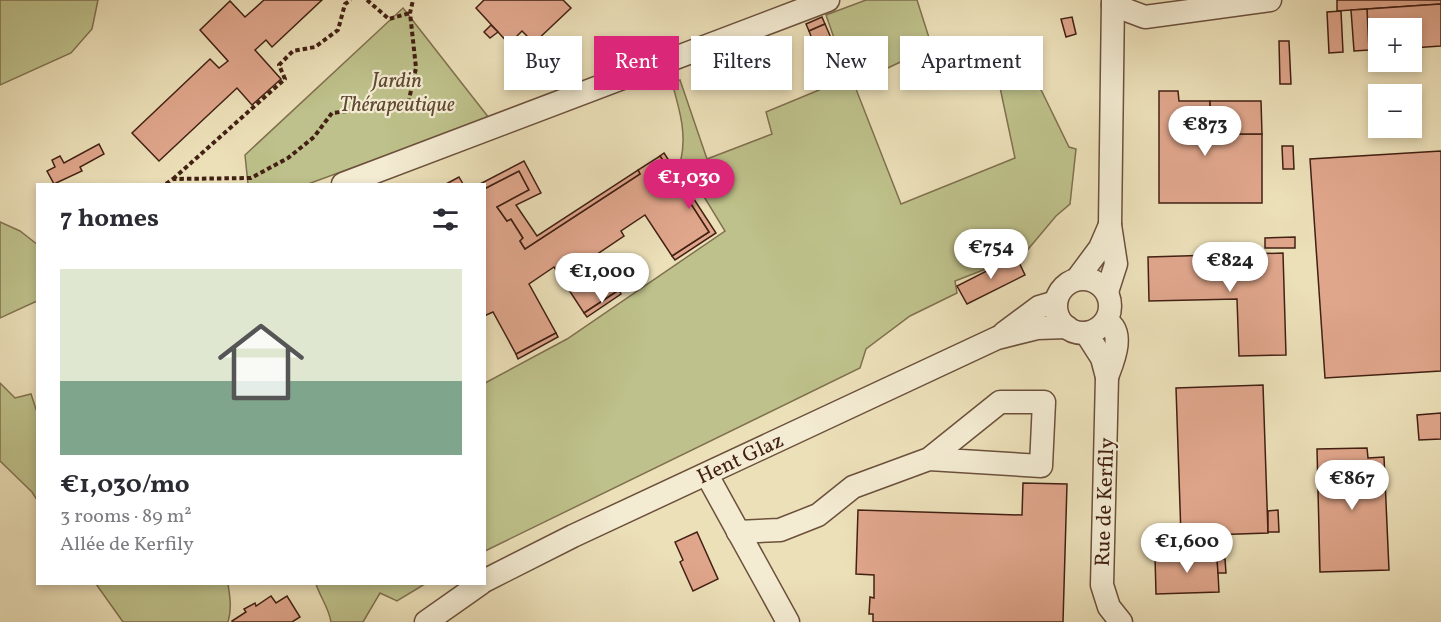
<!DOCTYPE html>
<html lang="en">
<head>
<meta charset="utf-8">
<style>
  :root { --surface:#fff; --page:#f2f2f3; --text:#2b2b33; --muted:#7c7c81; --line:#e1e1e2; --accent:#db2777 }
  body { margin:0; font-family:Vollkorn,serif; background:var(--page); color:var(--text); height:100vh; display:flex; flex-direction:column; font-size:22px; white-space:nowrap }
  * { box-sizing:border-box; margin:0 }
  p { font-size:20px; color:var(--muted) }
  .icon { flex:none; width:33px; height:33px; fill:none; stroke:currentColor; stroke-width:2; stroke-linecap:round; stroke-linejoin:round }
  .map { position:relative; flex:1; overflow:hidden }
  .side { position:absolute; left:36px; top:183px; width:450px; height:402px; display:flex; flex-direction:column; background:var(--surface); border-radius:0px; box-shadow:0 3px 9px #0003 }
  .side>* { flex:none }
  .guide { position:absolute; left:504px; top:36px; width:570px; height:54px; display:flex; gap:12px }
  .buttons { position:absolute; left:1368px; top:18px; display:grid; gap:12px }
  .buttons a { display:grid; place-items:center; width:54px; height:54px; border-radius:0px; background:var(--surface); box-shadow:0 3px 9px #0003; font-size:30px }
  .price { position:absolute; translate:-50% -51px; padding:0 14px; border-radius:21px; background:#fff; color:#222; font-size:20px; line-height:39px; filter:drop-shadow(0 2px 3px #0008) }
  .price::after { content:''; position:absolute; left:50%; top:36px; width:18px; height:14px; margin-left:-9px; background:inherit; clip-path:polygon(0 0,100% 0,50% 100%) }
  .price.active { background:var(--accent); color:#fff }
  ul { padding:0; list-style:none }
  li { display:grid; align-content:center; gap:12px; height:318px; padding:0 24px }
  li+li { border-top:2px solid var(--line) }
  li span { display:grid; place-items:center; height:186px; border-radius:0px; color:#555 }
  li>.icon { margin-inline-start:auto }
  span .icon { width:108px; height:108px; fill:#fffc; stroke-width:1 }
  li b { font-size:26px }
  h2 { display:flex; justify-content:space-between; align-items:center; height:72px; padding:0 24px; font-size:26px }
  .chip { padding:0 21px; border-radius:0px; background:var(--surface); box-shadow:0 3px 9px #0003; font-size:21px; line-height:54px }
  .chip.active { background:var(--accent); color:#fff }
  .map>svg:first-child { display:block }
  .green { fill:#bec18b; stroke:#80704f; stroke-width:1.5 }
  .building { fill:#e0a68c; stroke:#422013; stroke-width:1.5 }
  .lines { fill:none; stroke-linecap:round; stroke-linejoin:round }
  .minor-casing { stroke:#6c503c; stroke-width:25 }
  .path { stroke:#422013; stroke-width:4; stroke-dasharray:4.5 3; stroke-linecap:butt }
  .minor { stroke:#f3ebd2; stroke-width:22 }
  .labels { text-anchor:middle; stroke-width:4.5; stroke-linejoin:round; paint-order:stroke }
  .park-label { font-size:21px; font-style:italic; fill:#614831; stroke:#f3ebd2 }
  .street-label { font-size:21px; fill:#422013; stroke:#f3ebd2 }
</style>
</head>
<body>
<div class="map">
<svg width="1441" height="622" viewBox="0 0 1441 622">
  <rect width="100%" height="100%" fill="#ece0b9"/>
  <filter id="stains"><feTurbulence type="fractalNoise" baseFrequency=".00333" numOctaves="4"/><feColorMatrix values="0 0 0 0 .2 0 0 0 0 .09 0 0 0 0 .02 0 0 0 .5 -.17"/></filter>
  <radialGradient id="worn" r=".72"><stop offset=".6" stop-color="#630" stop-opacity="0"/><stop offset="1" stop-color="#630" stop-opacity=".3"/></radialGradient>
  <g class="green">
    <path d="M0,0H98L92,29L71,53L0,85Z"/>
    <path d="M866,0H917L932,47L854,84L901,204L1015,158L998,78L1027,61L1069,147L1076,149L1070,204L1056,216L1024,254L955,281L957,293L910,316L866,349L860,368L485,551V383L567,339L725,231L681,159C687,133 679,108 672,83L680,80L707,159L772,134L766,112L848,78L826,15Z"/>
    <path d="M403,8L489,118L308,184H248L245,155Z"/>
    <path d="M0,222L20,231L38,245L37,301L0,318Z"/>
    <path d="M0,383L15,398L31,394L37,412V500L32,492L0,461Z"/>
    <path d="M96,584H228C230,597 232,608 228,622H123Z"/>
    <path d="M316,584H425L397,601L380,593L363,622H331C329,608 320,597 316,584Z"/>
  </g>
  <g class="building">
    <path d="M264,0H322L272,47L266,40L255,50L281,79L252,105L237,88L159,161L132,133L210,59L219,68L228,61L200,30L230,1L245,17Z"/>
    <path d="M484,0H563L571,8L534,43L522,31L509,44L476,8Z"/>
    <path d="M1337,0H1441V4L1337,11Z"/>
    <path d="M1441,4V46L1412,48V28H1378V50H1369L1367,9Z"/>
    <path d="M1367,9L1369,50L1354,51L1351,10Z"/>
    <path d="M1341,11L1343,52L1329,53L1327,12Z"/>
    <path d="M822,17L825,24L809,31L806,24Z"/>
    <path d="M1072,17L1076,34L1066,37L1061,19Z"/>
    <path d="M825,24L831,38L814,44L809,31Z"/>
    <path d="M491,25L498,32L490,38L484,32Z"/>
    <path d="M1279,41H1289L1291,84H1280Z"/>
    <path d="M1159,91H1178L1179,101H1210L1211,134H1262V203H1159Z"/>
    <path d="M1210,101H1261L1262,134H1211Z"/>
    <path d="M99,144L104,154L80,167L82,171L54,184L47,171L55,167L52,160L60,156L64,163Z"/>
    <path d="M1282,146H1293L1294,169H1283Z"/>
    <path d="M1441,151V371L1325,378L1310,159Z"/>
    <path d="M664,153L716,233L675,260L672,256L709,232L660,156Z"/>
    <path d="M660,156L709,232L672,256L645,215L621,231L624,236L596,255L619,290L584,313L554,267L529,284L556,333L516,354L493,312L484,316V189L519,171L529,190L497,207L507,221L511,219L523,238L520,241L525,249L640,174L638,170Z"/>
    <path d="M524,161L541,193L516,205L537,236L638,170L640,174L525,249L520,241L523,238L511,219L507,221L497,207L529,190L519,171L484,189V184H480Z"/>
    <path d="M459,177L463,184H446Z"/>
    <path d="M1295,237V248H1265V238Z"/>
    <path d="M1283,253L1286,355L1239,356L1237,299L1149,301L1148,257Z"/>
    <path d="M1016,256L1025,275L967,304L957,286Z"/>
    <path d="M619,290L621,294L587,317L584,313Z"/>
    <path d="M556,333L558,337L518,359L516,354Z"/>
    <path d="M1263,385L1268,533L1181,536L1176,388Z"/>
    <path d="M1441,413V439L1419,440L1417,415Z"/>
    <path d="M1367,448L1368,458L1384,457L1389,570L1320,572L1317,449Z"/>
    <path d="M1023,483L1067,484L1063,622H873V614H869L870,597L874,598V575L856,574L858,510L1022,515Z"/>
    <path d="M1278,510L1279,532H1268V511Z"/>
    <path d="M697,532L718,579L693,591L680,562L683,560L675,542Z"/>
    <path d="M1217,554L1219,592L1156,594L1155,556Z"/>
    <path d="M1217,559H1225L1226,573H1218Z"/>
    <path d="M271,596L276,603L287,596L300,617L292,622H232V621L246,612L244,609L255,603L256,606Z"/>
  </g>
  <g class="lines">
    <defs>
      <g id="minor">
        <path d="M1113,5L1145,17L1270,0"/>
        <path d="M343,184L828,0"/>
        <path d="M1077,279L1100,248L1110,225"/>
        <circle cx="1083" cy="306" r="27"/>
        <path d="M1107,292L1116,264L1110,225L1113,0"/>
        <path d="M1106,321C1126,332 1113,361 1107,377"/>
        <path d="M1004,333L1039,307L1056,302"/>
        <path d="M1086,333L1102,358L1107,377L1102,585L1109,607L1121,622"/>
        <path d="M707,475L788,622"/>
        <path d="M738,532L780,530L818,515L853,487L929,459L1000,402H1044L1041,466L929,459"/>
        <path id="s1" d="M484,581L573,536L997,338L1037,328L1067,327"/>
        <path d="M426,622L480,584"/>
      </g>
    </defs>
    <use href="#minor" class="minor-casing"/>
    <g class="path">
      <path d="M367,0L389,19L410,13"/>
      <path d="M173,179L285,79L279,65L293,51L315,47L338,30L345,4L351,0"/>
      <path d="M166,184L173,179L251,178L288,158L314,137L332,113L408,104L416,68L410,13L413,0"/>
    </g>
    <use href="#minor" class="minor"/>
  </g>
  <g class="labels">
    <g class="park-label">
      <text x="397" y="87">Jardin<tspan x="397" dy="24">Thérapeutique</tspan></text>
    </g>
    <g class="street-label">
      <text dy="7" stroke="none"><textPath href="#s1" startOffset="284">Hent Glaz</textPath></text>
      <text transform="translate(1104 502) rotate(-88)" y="7">Rue de Kerfily</text>
    </g>
  </g>
  <rect width="100%" height="100%" filter="url(#stains)"/>
  <rect width="100%" height="100%" fill="url(#worn)"/>
</svg>
<div class="buttons">
<a>+</a>
<a>−</a>
</div>
<b class="price" style="left:1205px;top:157px">€873</b>
<b class="price active" style="left:689px;top:210px">€1,030</b>
<b class="price" style="left:991px;top:280px">€754</b>
<b class="price" style="left:1230px;top:293px">€824</b>
<b class="price" style="left:602px;top:304px">€1,000</b>
<b class="price" style="left:1352px;top:511px">€867</b>
<b class="price" style="left:1187px;top:574px">€1,600</b>
<div class="guide">
<a class="chip">Buy</a>
<a class="chip active">Rent</a>
<a class="chip">Filters</a>
<a class="chip">New</a>
<a class="chip">Apartment</a>
</div>
<section class="side">
<h2>7 homes<svg class="icon" aria-label="filters" viewBox="0 0 24 24"><path d="M4 7h16M4 17h16"/><circle cx="9" cy="7" r="2"/><circle cx="15" cy="17" r="2"/></svg></h2>
<ul>
<li><span style="background:linear-gradient(#dfe7d0 60%,#7fa58c 0)"><svg class="icon" aria-label="home" viewBox="0 0 24 24"><path d="M3 11l9-7 9 7M6 9v11h12V9"/></svg></span><div><b>€1,030/mo</b><p>3 rooms · 89 m²</p><p>Allée de Kerfily</p></div></li>
</ul>
</section>
</div>
</body>
</html>
